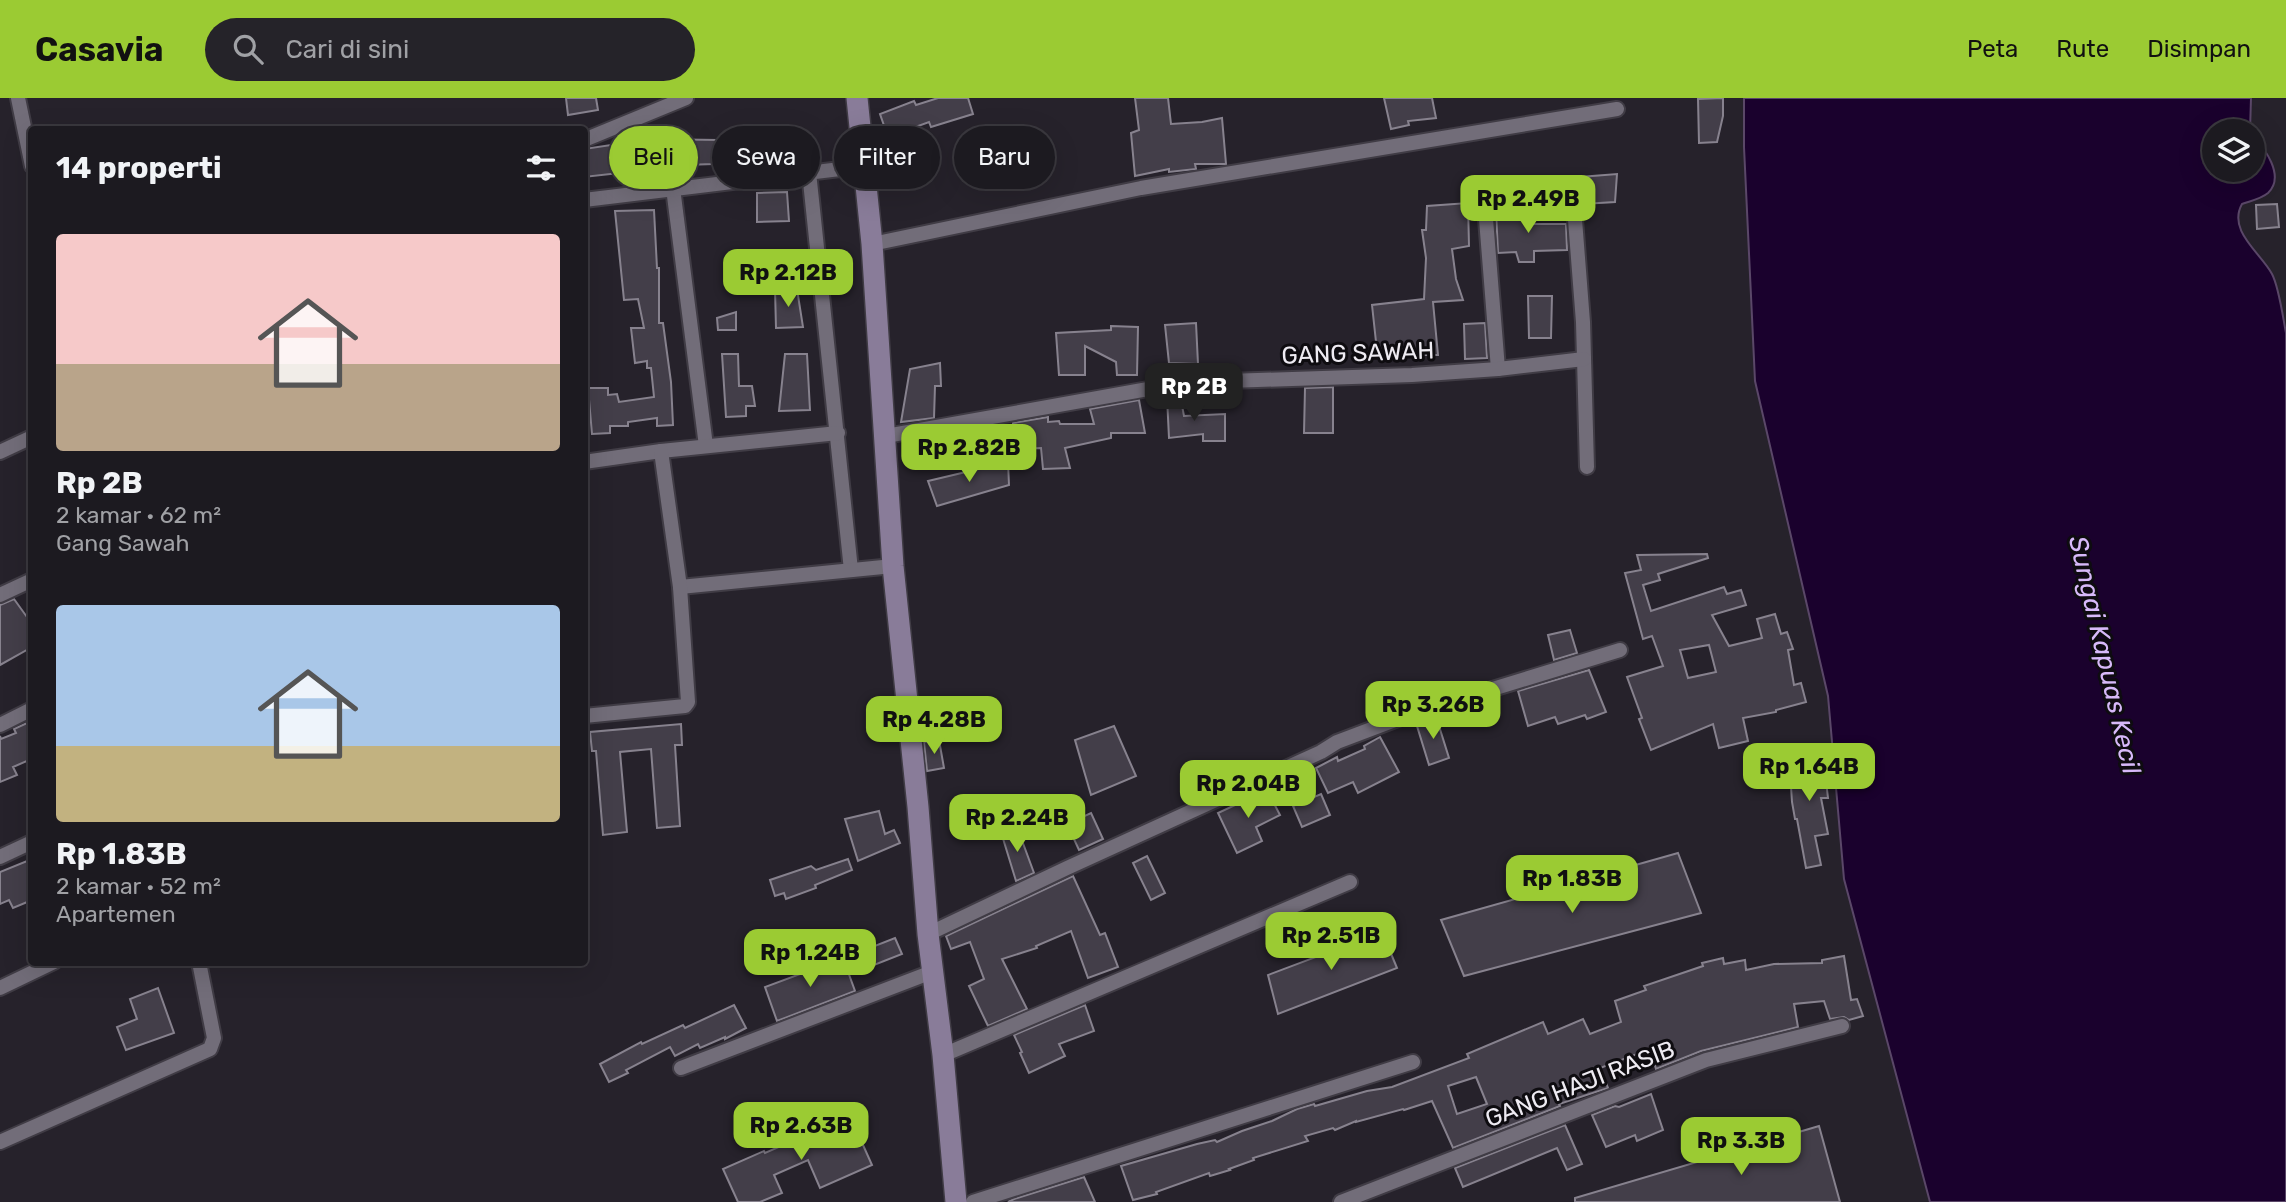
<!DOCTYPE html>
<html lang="id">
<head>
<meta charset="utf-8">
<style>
  :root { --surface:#1c1a20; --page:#252329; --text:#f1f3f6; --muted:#a0a1a5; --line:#3a383e; --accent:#9bcb33 }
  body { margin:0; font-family:Rubik,sans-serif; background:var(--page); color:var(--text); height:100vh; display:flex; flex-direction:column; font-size:26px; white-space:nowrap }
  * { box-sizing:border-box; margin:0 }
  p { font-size:23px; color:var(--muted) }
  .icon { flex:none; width:38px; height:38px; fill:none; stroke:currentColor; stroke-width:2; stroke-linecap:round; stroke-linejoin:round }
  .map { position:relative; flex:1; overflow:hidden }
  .side { position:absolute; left:28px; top:28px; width:560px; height:840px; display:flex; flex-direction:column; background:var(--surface); border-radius:7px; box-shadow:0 7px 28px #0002,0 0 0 2px var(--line) }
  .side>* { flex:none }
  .guide { position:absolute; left:609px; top:28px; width:665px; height:63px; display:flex; gap:14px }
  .buttons { position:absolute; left:2202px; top:21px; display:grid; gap:14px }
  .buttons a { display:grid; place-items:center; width:63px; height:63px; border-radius:50%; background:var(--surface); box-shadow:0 7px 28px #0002,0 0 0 2px var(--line); font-size:35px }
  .price { position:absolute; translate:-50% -60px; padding:0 16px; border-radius:14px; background:var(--accent); color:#111; font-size:23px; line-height:46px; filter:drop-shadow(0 2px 4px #0008) }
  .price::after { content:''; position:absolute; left:50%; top:42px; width:21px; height:16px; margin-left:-10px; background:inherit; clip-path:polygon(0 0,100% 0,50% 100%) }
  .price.current { background:#222; color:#fff }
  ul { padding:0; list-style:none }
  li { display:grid; align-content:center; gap:14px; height:371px; padding:0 28px }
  li span { display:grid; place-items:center; height:217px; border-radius:7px; color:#555 }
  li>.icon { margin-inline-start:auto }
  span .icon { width:126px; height:126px; fill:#fffc; stroke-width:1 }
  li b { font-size:30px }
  h2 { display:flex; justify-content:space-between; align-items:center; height:84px; padding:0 28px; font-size:30px }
  .chip { padding:0 24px; border-radius:32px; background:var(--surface); box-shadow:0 7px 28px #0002,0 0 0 2px var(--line); font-size:24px; line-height:63px }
  .chip.current { background:var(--accent); color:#111 }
  header { display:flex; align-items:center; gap:42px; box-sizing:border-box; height:98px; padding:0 35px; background:var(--accent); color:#111 }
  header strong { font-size:33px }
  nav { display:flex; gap:38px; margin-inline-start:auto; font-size:24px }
  .search { width:490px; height:63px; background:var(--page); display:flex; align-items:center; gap:18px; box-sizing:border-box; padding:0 24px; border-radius:38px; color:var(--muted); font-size:26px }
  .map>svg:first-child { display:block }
  .water { fill:#1a012d; stroke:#5a4768; stroke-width:2 }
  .building { fill:#433e49; stroke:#87828e; stroke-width:2; fill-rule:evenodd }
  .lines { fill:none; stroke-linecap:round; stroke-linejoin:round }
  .street-casing { stroke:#403c45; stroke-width:18 }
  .secondary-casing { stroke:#403c45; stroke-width:24 }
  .street { stroke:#726d79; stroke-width:14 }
  .secondary { stroke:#897c99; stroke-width:21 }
  .labels { text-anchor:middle; stroke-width:6; stroke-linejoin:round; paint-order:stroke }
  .street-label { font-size:24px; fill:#eeebf2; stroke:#0e0c10 }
  .water-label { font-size:26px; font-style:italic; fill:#d7b9f9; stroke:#0e0c10 }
</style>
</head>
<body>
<header>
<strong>Casavia</strong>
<div class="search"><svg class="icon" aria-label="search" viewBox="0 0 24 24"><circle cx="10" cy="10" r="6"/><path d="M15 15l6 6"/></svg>Cari di sini</div>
<nav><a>Peta</a><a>Rute</a><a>Disimpan</a></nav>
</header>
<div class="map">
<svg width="2286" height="1104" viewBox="0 0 2286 1104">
  <rect width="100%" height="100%" fill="#26222b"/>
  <path class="water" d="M1744,0H2251L2250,33H2214V72H2252V35C2264,50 2286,78 2268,95C2261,101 2250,103 2242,106C2227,133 2261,155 2272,176C2279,189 2283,220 2286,235V1104H1930L1844,781L1828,598L1755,283L1744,49Z"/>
  <g class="building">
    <path d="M566,0H596L598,12L568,17Z"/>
    <path d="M938,0H968L973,16L931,29L929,24L888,39L880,16L914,3L916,7Z"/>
    <path d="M1135,0H1168L1171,26L1202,24L1222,20L1226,66H1195L1196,71L1169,74V71L1135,78L1131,35L1139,32Z"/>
    <path d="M1384,0H1432L1436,20L1408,23L1409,27L1391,31Z"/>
    <path d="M1723,0V18L1717,44L1699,45L1698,1Z"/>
    <path d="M753,39V59L713,63V66L655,68V71L584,79V51L651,41L718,42V40Z"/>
    <path d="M1617,76L1615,104L1583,106L1580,79Z"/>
    <path d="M787,94L789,123L757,124V95Z"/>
    <path d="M1468,105L1469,148L1452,151L1456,181L1463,202L1433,204L1438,257H1413L1412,250L1377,253L1372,207L1424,201L1426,160L1422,132H1426L1427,108Z"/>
    <path d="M2277,106L2279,129L2257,131L2256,107Z"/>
    <path d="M1532,111V126H1566L1567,152L1534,153V164H1519L1516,154L1498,155L1496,113Z"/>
    <path d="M654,112L657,170H659V225H663L671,284L673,327L657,328V320L628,324V328H610V335L592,336L588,290H608V297L617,296L619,304L654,299L651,270H647V263L635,265L631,230H644L638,201L624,202L615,113Z"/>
    <path d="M775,191H797L803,229L776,230Z"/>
    <path d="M1528,198H1552L1551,240H1529Z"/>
    <path d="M736,214V232H718L717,220Z"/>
    <path d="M1196,225L1198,266L1169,265L1165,227Z"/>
    <path d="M1485,225L1487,260L1465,261L1464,226Z"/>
    <path d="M1111,228L1138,229L1137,277H1117L1116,264L1085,248V277H1059L1056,235L1111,232Z"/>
    <path d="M722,256H738L739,288H752L755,308H746V318L726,319Z"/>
    <path d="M785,256H807L810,312L779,313Z"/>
    <path d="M940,265L941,288H935L934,320L901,324L910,271Z"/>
    <path d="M1333,289V335H1304L1305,290Z"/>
    <path d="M1180,297L1184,318L1225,316V343H1203V336L1169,340L1167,299Z"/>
    <path d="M1139,302L1145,335H1111V340L1065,350L1070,370L1043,371L1041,350L1013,351V325L1048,319V324L1059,323L1060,326H1094L1090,311Z"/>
    <path d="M1008,364L1009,387L937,408L928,383Z"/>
    <path d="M1707,456L1708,460L1658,476L1660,482L1643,487L1651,513L1724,489L1727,496L1741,492L1746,507L1712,517L1729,548L1762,540L1757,521L1775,516L1781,536L1787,534L1793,551L1788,552L1794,587L1801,585L1806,604L1776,612V614L1743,620L1748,643L1719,650L1713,626L1651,652L1639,621L1642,620L1627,579L1663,568L1652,538L1643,541L1625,475L1641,472L1637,457ZM1709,547L1716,574L1688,580L1680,552Z"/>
    <path d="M14,501L32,526V549L0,567V507Z"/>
    <path d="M1570,532L1577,555L1554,562L1548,537Z"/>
    <path d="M1589,572L1606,614L1587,621L1585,617L1558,626L1555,619L1528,628L1518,593Z"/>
    <path d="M1423,591L1427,601L1413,605L1409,595Z"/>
    <path d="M1434,619L1437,628H1439L1449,660L1429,667L1417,628L1421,626L1420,623Z"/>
    <path d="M27,625L29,629H32V668L29,662L13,669L17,677L0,684V638L1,641L16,635L14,631Z"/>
    <path d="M681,626L682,647H675L680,728L657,730L651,651L620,654L627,734L603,737L596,653H592L590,634Z"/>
    <path d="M1114,628L1136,678L1091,697L1075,642Z"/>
    <path d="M1380,639L1399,674L1358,695L1353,684L1328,695L1316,670L1337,659L1338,663L1365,651L1364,648Z"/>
    <path d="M939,642L944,670L927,673L924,644Z"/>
    <path d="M1789,658H1822V683H1826L1828,700H1821L1828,736L1815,738L1821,767L1806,770L1797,721H1795L1792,704Z"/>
    <path d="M1267,692L1280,717L1256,729L1262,743L1237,755L1218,715Z"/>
    <path d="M1321,696L1330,717L1302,729L1293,708Z"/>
    <path d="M879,713L885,736L894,732L900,745L858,763L845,721Z"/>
    <path d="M1091,715L1103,741L1079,752L1067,726Z"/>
    <path d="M1017,729L1034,775L1016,783L1001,734Z"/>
    <path d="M1678,755L1701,815L1464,878L1441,822Z"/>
    <path d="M1147,758L1165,795L1151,802L1133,765Z"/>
    <path d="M32,761V802L13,810L9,802L0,806V774Z"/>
    <path d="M848,761L852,772L815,787L816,790L786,801L784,795L775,798L770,782L811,768L816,772Z"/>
    <path d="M1073,778L1100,837L1105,835L1118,869L1088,880L1071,833L1036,848L1037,850L1002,861L1027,911L988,928L969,888L984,881L970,844L951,851L946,838Z"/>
    <path d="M1382,834L1397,870L1278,916L1268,877Z"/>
    <path d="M895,840L902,856L874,867L867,851Z"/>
    <path d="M1844,858L1851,902L1857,901L1863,918L1849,922L1844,919L1830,921L1824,903L1794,906L1798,929L1701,953L1656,971L1650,951L1600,970L1608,990L1559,1006L1560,1008L1453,1050L1432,1003L1404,1012L1403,1011L1356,1024V1023L1335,1032L1333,1030L1305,1038L1308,1043L1253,1060L1254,1062L1229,1071L1230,1072L1210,1078L1209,1075L1156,1094L1157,1096L1133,1102L1121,1068L1197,1046L1215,1042L1217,1044L1242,1033L1272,1023L1297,1011L1314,1006L1315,1008L1367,993L1392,989L1469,960L1467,956L1543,924L1548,936L1583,921L1590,936L1621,924L1615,903L1646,892L1644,888L1703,868L1702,865L1723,860L1724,866L1745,862L1746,872L1774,866L1822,865V862ZM1476,979L1487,1006L1457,1016L1448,988Z"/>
    <path d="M843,860L855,893L777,923L765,889Z"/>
    <path d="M158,890L174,935L126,952L117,929L137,921L130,901Z"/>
    <path d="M734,907L746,930L725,941V939L700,950L698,946L675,958L670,949L626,972L628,975L609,984L600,966L641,944L642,946L683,927L685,930Z"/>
    <path d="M1085,907L1094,933L1059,946L1065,958L1029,975L1020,955L1022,954L1014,937Z"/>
    <path d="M1651,996L1663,1032L1637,1043L1635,1037L1606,1049L1592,1017L1615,1008L1619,1009Z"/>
    <path d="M850,1018L872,1067L820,1090L808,1062L774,1077L782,1095L760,1104H738L723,1071L764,1053L765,1055Z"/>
    <path d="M1565,1027L1582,1066L1567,1072L1557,1050L1463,1089L1455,1070Z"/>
    <path d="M1819,1028L1840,1104H1575V1100Z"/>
    <path d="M1084,1079L1095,1104H1008L1014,1101Z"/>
  </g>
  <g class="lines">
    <defs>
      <g id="street">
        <path d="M18,0L32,68"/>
        <path d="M584,42L686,0"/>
        <path d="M809,74L851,472"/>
        <path d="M673,90L706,348"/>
        <path d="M1573,96L1583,224L1587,369"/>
        <path d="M584,102L865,68"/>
        <path d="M1486,121L1498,271"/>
        <path d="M872,146L1141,90L1617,11"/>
        <path d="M886,338L1148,291L1228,283L1412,277L1498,271L1584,261"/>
        <path d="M0,354L32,339"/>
        <path d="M584,364L661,353L838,335"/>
        <path d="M680,489L893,468"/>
        <path d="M0,497L32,482"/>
        <path d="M584,618L685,608L688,604L680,489L661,353"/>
        <path d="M0,627L32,611"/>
        <path d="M0,759L32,744"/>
        <path d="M928,836L1067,770L1321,654L1337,644L1411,616L1620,552"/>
        <path d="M0,890L54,864"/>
        <path d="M943,957L1350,784"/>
        <path d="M681,970L932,874"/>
        <path d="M0,1044L210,951L214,940L199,864"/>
        <path d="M973,1104L1413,964"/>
        <path d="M1341,1104L1706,962L1842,928"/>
      </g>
      <path id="secondary" d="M857,0L872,146L893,468L918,709L928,836L943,957L956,1104"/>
    </defs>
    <use href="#street" class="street-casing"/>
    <use href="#secondary" class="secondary-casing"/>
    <use href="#street" class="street"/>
    <use href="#secondary" class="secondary"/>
  </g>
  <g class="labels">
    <g class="street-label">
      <text transform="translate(1358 255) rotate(-2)" y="8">GANG SAWAH</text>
      <text transform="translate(1580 986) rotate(-21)" y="8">GANG HAJI RASIB</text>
    </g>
    <g class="water-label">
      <text transform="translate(2105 557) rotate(77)" y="9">Sungai Kapuas Kecil</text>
    </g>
  </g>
</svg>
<div class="buttons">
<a><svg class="icon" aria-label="layers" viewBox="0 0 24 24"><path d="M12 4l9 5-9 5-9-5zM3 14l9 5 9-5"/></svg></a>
</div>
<b class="price" style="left:1528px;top:137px">Rp 2.49B</b>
<b class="price" style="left:788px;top:211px">Rp 2.12B</b>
<b class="price current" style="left:1194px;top:325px">Rp 2B</b>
<b class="price" style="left:969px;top:386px">Rp 2.82B</b>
<b class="price" style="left:1433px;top:643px">Rp 3.26B</b>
<b class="price" style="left:934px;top:658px">Rp 4.28B</b>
<b class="price" style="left:1809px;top:705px">Rp 1.64B</b>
<b class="price" style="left:1248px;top:722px">Rp 2.04B</b>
<b class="price" style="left:1017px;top:756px">Rp 2.24B</b>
<b class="price" style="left:1572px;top:817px">Rp 1.83B</b>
<b class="price" style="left:1331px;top:874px">Rp 2.51B</b>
<b class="price" style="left:810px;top:891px">Rp 1.24B</b>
<b class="price" style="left:801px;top:1064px">Rp 2.63B</b>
<b class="price" style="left:1741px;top:1079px">Rp 3.3B</b>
<div class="guide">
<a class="chip current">Beli</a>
<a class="chip">Sewa</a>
<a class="chip">Filter</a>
<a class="chip">Baru</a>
</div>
<section class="side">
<h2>14 properti<svg class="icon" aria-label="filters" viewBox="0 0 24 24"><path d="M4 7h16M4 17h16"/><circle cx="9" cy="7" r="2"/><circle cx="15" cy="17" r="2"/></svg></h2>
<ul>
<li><span style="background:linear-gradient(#f6c9c9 60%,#b9a48a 0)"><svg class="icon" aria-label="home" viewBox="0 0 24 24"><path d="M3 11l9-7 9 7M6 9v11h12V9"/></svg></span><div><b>Rp 2B</b><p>2 kamar · 62 m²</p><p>Gang Sawah</p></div></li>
<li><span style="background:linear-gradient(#a9c7e8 65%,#c2b280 0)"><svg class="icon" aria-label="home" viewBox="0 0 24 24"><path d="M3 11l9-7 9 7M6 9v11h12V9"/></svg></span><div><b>Rp 1.83B</b><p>2 kamar · 52 m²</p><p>Apartemen</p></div></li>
</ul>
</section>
</div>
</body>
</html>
